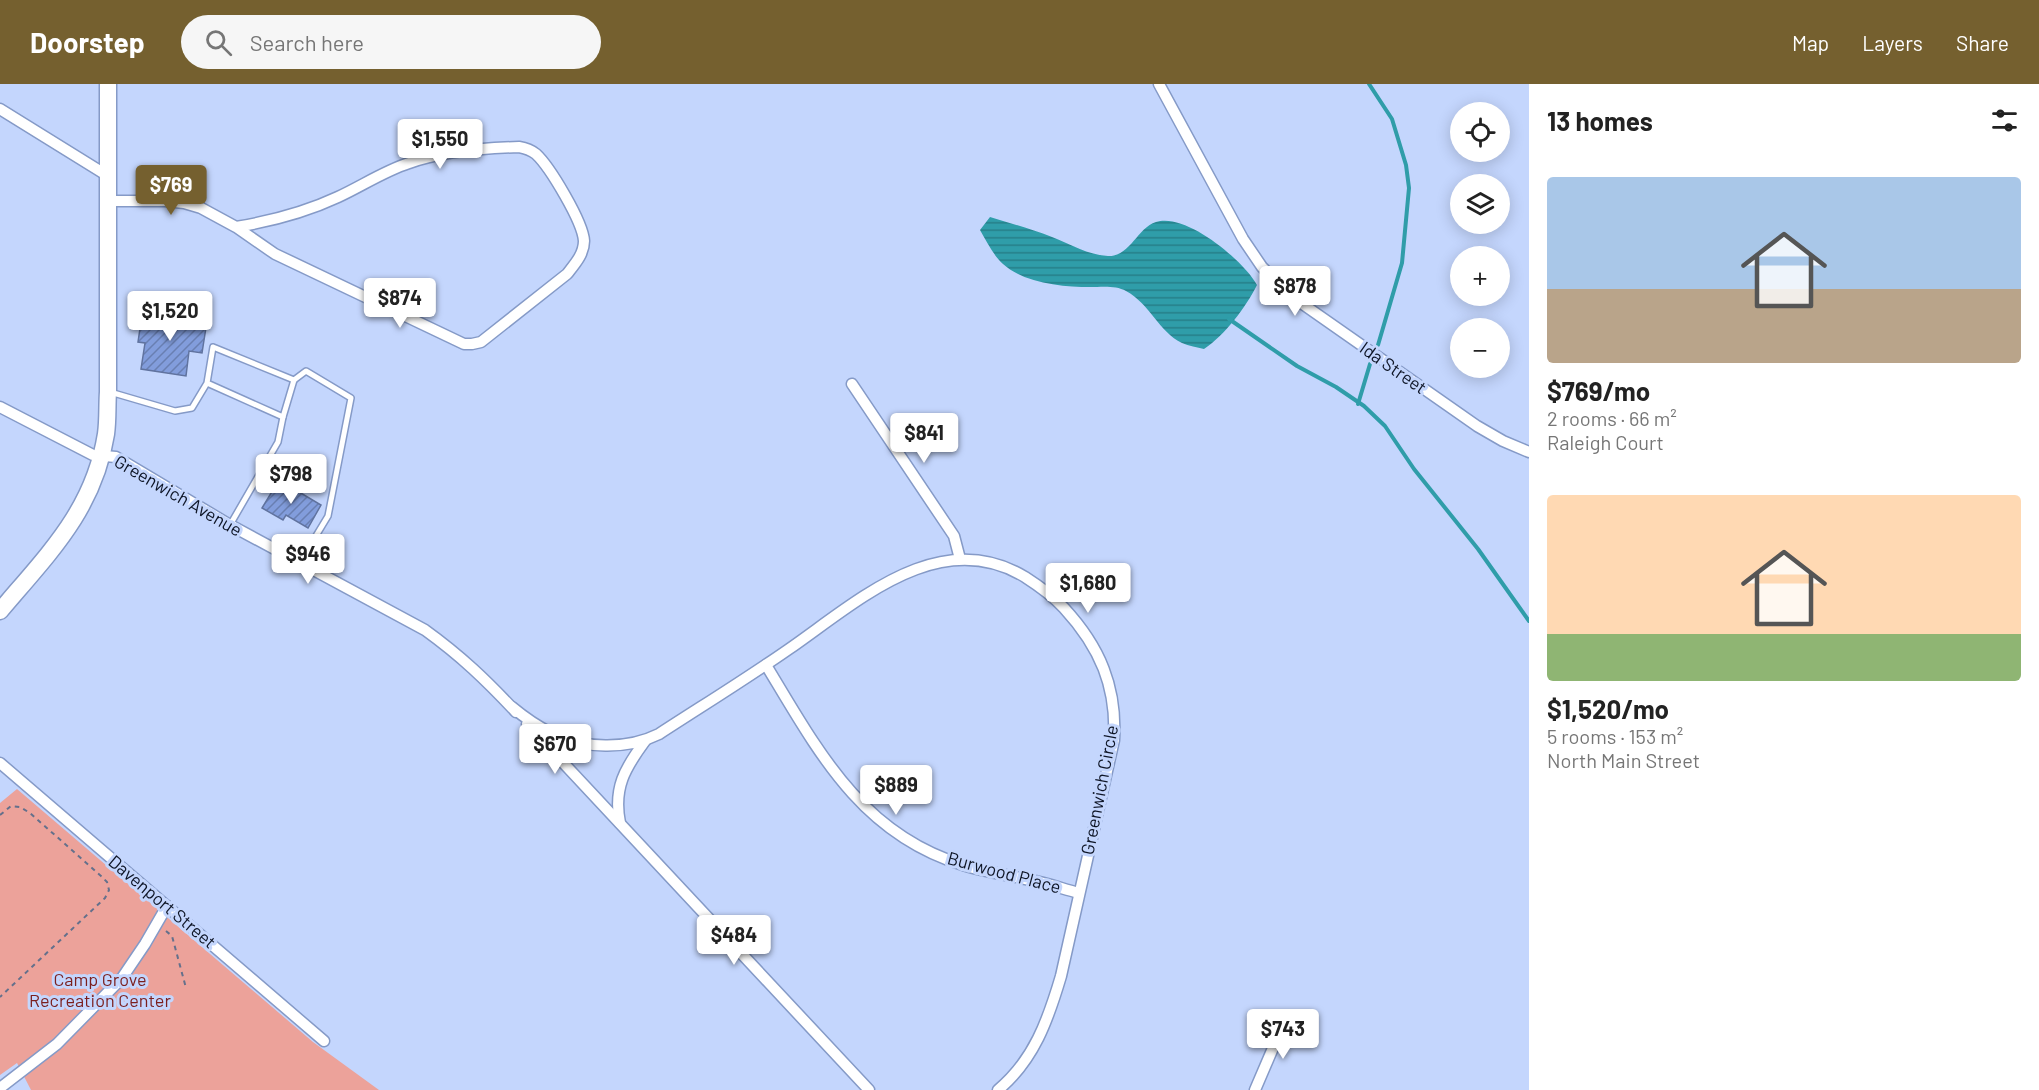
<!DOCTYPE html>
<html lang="en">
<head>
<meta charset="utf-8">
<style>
  :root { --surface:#fff; --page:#f6f6f6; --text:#222; --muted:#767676; --accent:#75602f }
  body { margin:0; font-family:Barlow,sans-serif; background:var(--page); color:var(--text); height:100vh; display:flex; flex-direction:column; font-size:22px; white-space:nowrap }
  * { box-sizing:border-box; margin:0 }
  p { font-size:20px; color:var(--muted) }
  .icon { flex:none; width:33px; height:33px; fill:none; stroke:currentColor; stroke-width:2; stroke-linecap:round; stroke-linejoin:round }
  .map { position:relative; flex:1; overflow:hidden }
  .details { display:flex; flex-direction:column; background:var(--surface); width:510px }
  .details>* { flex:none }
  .controls { position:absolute; left:1450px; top:18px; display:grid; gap:12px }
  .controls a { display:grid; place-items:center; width:60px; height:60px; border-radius:50%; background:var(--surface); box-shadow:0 3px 15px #0003; font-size:30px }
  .price { position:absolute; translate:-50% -51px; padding:0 14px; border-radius:6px; background:#fff; color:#222; font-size:20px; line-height:39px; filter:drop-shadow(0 2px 3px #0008) }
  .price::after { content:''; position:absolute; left:50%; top:36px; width:18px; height:14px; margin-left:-9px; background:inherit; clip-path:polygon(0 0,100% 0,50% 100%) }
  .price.current { background:var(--accent); color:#fff }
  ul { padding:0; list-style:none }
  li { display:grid; align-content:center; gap:12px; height:318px; padding:0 18px }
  li span { display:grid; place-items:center; height:186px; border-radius:6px; color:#555 }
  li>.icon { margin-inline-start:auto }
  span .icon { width:108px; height:108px; fill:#fffc; stroke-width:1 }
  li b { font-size:26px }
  h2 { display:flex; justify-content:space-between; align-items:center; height:72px; padding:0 18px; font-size:26px }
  header { display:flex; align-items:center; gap:36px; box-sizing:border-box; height:84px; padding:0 30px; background:var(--accent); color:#fff }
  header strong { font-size:28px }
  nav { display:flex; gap:33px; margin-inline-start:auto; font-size:21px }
  .search { width:420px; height:54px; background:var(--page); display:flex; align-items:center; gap:15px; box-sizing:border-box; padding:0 21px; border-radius:33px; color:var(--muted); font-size:22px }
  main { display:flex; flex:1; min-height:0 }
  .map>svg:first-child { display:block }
  .park { fill:#eca29a }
  .water { fill:url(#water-rules) }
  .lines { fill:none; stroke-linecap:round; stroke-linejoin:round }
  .stream { stroke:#2f9da9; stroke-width:4 }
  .building { fill:url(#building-hatch); stroke:#60739f; stroke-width:1.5 }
  .lane-casing { stroke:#859ac7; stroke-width:8 }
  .street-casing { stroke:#859ac7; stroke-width:13 }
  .primary-casing { stroke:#859ac7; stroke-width:19 }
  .path { stroke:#64708b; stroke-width:2; stroke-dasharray:4.5 4.5; stroke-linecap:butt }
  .lane { stroke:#fff; stroke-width:5 }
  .street { stroke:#fff; stroke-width:10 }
  .primary { stroke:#fff; stroke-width:16 }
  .labels { text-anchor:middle; stroke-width:6; stroke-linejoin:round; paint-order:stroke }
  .street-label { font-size:18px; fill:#0e1526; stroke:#c4d6fd }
  .park-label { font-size:18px; fill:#7b1f1e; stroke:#c4d6fd }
</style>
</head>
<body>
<header>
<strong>Doorstep</strong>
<div class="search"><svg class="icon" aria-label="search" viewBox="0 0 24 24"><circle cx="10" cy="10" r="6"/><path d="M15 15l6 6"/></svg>Search here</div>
<nav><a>Map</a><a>Layers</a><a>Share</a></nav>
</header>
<main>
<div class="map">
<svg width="1529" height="1006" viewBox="0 0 1529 1006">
  <defs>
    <pattern id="water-rules" width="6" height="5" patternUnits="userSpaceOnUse" patternTransform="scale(1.5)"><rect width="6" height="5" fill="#2f9da9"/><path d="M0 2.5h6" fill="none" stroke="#267f89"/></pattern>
    <pattern id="building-hatch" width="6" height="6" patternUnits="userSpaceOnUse" patternTransform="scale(1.5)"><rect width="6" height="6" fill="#829ddc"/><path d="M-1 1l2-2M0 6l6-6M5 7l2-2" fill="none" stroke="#697fb2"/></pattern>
  </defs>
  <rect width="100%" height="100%" fill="#c4d6fd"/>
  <path class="park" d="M17,705L313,958L379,1006H31L17,979L0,991V719Z"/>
  <path class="water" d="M990,133C1010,139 1031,145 1052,153C1070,160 1088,171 1108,172C1130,173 1137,144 1156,138C1186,128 1244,177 1257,201C1246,223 1225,251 1204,265C1197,263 1189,262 1182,259C1159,248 1150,220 1126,207C1116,201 1101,203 1090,203C1063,203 1024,199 1003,180C993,171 987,158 980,146Z"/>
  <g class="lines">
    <g class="stream">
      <path d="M1369,0L1392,35L1406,81L1409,104L1402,179L1378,261"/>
      <path d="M1229,235L1297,282L1336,303L1364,322L1385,342L1414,385L1478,465L1529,537"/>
      <path d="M1358,320L1370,280"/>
    </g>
  </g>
  <g class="building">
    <path d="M149,228L207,237L202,269L189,267L186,292L141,285L145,259L138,258L142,231L149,232Z"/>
    <path d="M279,396L321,421L308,444L286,431L283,436L262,424Z"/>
  </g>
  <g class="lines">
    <defs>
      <g id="lane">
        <path d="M294,296L306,287L351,314L328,432L299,480"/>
        <path d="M110,308L175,327L192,324L207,299L213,263L294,296L283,333L207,299"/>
        <path d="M230,441L278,358L283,333"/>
      </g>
      <g id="street">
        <path d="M1159,0L1243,155L1262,183L1294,214L1477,342L1503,357L1529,368"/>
        <path d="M0,25L108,92"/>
        <path d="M108,117H165L184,119L201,124L236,143L275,170L464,260H472L481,258L567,190C575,180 584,170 584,157C583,138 550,83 536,70C531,66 525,64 519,63C483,64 443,67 409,79C384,87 362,102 338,113C306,128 272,137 236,143"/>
        <path d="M852,300L954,452L960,475"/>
        <path d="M0,323L93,371L116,373L230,441L425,546C461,572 486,596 516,628"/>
        <path d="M766,581C818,667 861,750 963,781C985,788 1008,791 1030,796C1047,799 1063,805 1079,809"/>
        <path d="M512,623C524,633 537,642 551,649C584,665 627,666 659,650C702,622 746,595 789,565C857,518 939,441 1025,493C1039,502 1053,512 1064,524C1100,563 1117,603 1114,656L1061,892C1048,936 1034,976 998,1006"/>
        <path d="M527,640L869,1006"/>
        <path d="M0,679L324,957"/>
        <path d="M620,739C613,704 625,684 645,657"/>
        <path d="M0,1004L57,960L122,894L145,860L167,822"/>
        <path d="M1255,1006L1285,936"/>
      </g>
      <path id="primary" d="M0,527C48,470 94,426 106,350C108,336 107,321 108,308V0"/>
    </defs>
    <use href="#lane" class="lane-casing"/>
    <use href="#street" class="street-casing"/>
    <use href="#primary" class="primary-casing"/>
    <g class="path">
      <path d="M0,731L11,722L20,723L30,729L101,792L107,798L109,806L105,814L0,913"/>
      <path d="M166,847L172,852L186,904"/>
    </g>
    <use href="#lane" class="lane"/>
    <use href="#street" class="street"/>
    <use href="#primary" class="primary"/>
  </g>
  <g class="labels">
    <g class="street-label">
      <text transform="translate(1393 284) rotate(35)" y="6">Ida Street</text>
      <text transform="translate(178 412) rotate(30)" y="6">Greenwich Avenue</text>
      <text transform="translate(1100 706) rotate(-79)" y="6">Greenwich Circle</text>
      <text transform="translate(1004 789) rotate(15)" y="6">Burwood Place</text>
      <text transform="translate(162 818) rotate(40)" y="6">Davenport Street</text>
    </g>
    <g class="park-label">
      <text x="100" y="902">Camp Grove<tspan x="100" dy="21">Recreation Center</tspan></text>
    </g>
  </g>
</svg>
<div class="controls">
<a><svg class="icon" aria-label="locate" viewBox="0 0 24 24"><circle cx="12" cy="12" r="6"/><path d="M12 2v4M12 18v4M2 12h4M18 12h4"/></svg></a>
<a><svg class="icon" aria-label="layers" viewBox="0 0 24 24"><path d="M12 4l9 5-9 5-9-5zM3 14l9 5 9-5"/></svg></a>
<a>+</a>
<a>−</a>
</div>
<b class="price" style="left:440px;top:86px">$1,550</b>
<b class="price current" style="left:171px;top:132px">$769</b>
<b class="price" style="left:1295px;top:233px">$878</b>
<b class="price" style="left:400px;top:245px">$874</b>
<b class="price" style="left:170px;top:258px">$1,520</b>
<b class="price" style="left:924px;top:380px">$841</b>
<b class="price" style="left:291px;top:421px">$798</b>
<b class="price" style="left:308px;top:501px">$946</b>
<b class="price" style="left:1088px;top:530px">$1,680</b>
<b class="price" style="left:555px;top:691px">$670</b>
<b class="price" style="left:896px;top:732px">$889</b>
<b class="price" style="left:734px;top:882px">$484</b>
<b class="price" style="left:1283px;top:976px">$743</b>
</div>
<section class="details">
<h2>13 homes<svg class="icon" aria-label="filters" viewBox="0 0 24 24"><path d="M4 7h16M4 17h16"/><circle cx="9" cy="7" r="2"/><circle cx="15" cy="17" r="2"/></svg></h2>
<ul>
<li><span style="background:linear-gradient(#a9c7e8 60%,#b9a48a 0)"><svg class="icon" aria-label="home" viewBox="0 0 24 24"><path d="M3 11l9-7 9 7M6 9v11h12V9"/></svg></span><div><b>$769/mo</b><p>2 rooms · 66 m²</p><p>Raleigh Court</p></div></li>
<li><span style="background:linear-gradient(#ffd9b3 75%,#8fb573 0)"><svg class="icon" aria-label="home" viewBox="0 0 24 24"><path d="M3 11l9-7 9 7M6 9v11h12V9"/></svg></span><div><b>$1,520/mo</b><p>5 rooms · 153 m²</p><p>North Main Street</p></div></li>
</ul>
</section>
</main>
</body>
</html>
